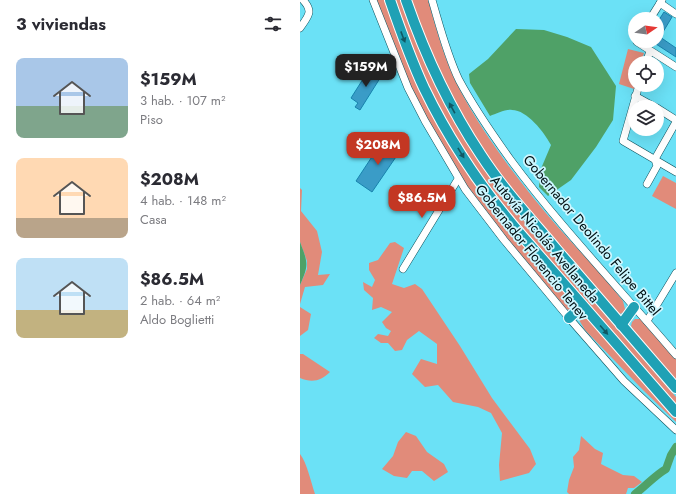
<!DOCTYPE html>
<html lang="es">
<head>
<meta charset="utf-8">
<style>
  :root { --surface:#fff; --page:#f7f7f7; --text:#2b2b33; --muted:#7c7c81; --accent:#c33723 }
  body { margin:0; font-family:Jost,sans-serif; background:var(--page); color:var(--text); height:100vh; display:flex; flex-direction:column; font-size:15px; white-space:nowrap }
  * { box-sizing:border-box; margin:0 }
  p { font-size:13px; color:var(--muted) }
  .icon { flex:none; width:22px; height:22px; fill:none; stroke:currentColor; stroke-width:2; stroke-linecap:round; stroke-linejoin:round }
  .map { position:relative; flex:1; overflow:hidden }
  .panel { display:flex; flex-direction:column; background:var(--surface); width:300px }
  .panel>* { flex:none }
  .needle { width:26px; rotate:77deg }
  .tools { position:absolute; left:328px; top:12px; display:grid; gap:8px }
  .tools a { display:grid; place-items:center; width:36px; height:36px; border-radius:50%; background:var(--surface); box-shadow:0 4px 16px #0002; font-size:20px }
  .price { position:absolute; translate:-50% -34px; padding:0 9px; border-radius:8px; background:var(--accent); color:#fff; font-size:13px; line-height:26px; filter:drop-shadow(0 1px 2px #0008) }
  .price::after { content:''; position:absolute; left:50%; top:24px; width:12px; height:9px; margin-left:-6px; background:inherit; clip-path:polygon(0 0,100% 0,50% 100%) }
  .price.selected { background:#222; color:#fff }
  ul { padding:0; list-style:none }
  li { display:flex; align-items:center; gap:12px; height:100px; padding:0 16px }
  li span { display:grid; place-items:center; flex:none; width:112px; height:80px; border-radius:8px; color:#555 }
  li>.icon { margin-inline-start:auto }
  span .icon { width:48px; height:48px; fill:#fffc; stroke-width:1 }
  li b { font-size:17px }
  h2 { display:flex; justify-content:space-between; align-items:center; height:48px; padding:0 16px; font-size:17px }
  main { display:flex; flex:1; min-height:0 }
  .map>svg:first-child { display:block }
  .green { fill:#e18b7a }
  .water { fill:#4fa167 }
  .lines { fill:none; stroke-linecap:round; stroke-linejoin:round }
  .river { stroke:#4fa167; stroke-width:8 }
  .building { fill:#3a9cc7; stroke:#1783ad }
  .minor-casing { stroke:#0d525d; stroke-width:8 }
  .highway-casing { stroke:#fff; stroke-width:12 }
  .minor { stroke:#fff; stroke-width:7 }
  .highway { stroke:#1fa1b5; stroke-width:10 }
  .oneway { fill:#105864 }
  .labels { text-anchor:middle; stroke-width:3.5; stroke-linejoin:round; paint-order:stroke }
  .street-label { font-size:14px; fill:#000f13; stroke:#cdf7ff }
</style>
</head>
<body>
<main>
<section class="panel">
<h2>3 viviendas<svg class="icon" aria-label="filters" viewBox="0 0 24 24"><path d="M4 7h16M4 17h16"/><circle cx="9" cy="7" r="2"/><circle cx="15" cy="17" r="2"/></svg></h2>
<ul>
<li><span style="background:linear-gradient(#a9c7e8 60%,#7fa58c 0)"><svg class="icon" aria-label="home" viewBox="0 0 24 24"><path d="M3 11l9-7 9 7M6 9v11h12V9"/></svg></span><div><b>$159M</b><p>3 hab. · 107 m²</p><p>Piso</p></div></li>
<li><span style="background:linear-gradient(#ffd9b3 75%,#b9a48a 0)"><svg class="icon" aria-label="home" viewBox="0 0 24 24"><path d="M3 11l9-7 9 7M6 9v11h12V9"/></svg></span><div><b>$208M</b><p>4 hab. · 148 m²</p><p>Casa</p></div></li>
<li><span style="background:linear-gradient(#bfe0f5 65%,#c2b280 0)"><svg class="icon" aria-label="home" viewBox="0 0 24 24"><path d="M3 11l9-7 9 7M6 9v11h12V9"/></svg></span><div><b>$86.5M</b><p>2 hab. · 64 m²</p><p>Aldo Boglietti</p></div></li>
</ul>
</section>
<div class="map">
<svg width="376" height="494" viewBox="0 0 376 494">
  <rect width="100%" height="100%" fill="#6be1f6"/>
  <g class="green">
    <path d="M76,0H87L107,55L194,209L272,302V309L266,310L192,221L167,188L111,91Z"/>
    <path d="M94,0H102L182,163L224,221L376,397V406L224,233C190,190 158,145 133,96C118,65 106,32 94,0Z"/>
    <path d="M109,0H128C137,31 145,63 161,92C185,137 223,187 257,226C279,251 303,275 323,301L325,309L324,312L320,314L316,313L193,168L146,88Z"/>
    <path d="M328,49L344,53L341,63H335V85L334,89L319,84Z"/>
    <path d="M363,176L376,183V209L352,196Z"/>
    <path d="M0,188L2,190L1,211L17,231L22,252L18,275L30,274L23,285L5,287L0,304V285L7,269V261L0,242Z"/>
    <path d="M95,242L104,248L92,284L104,288L115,284L122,289L160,346L192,398L230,449L236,464L229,473L200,481L199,465L202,433L191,413L178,407L153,402L138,385L125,387L112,374L121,359L137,364V344L119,331L107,340L102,350L95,351L88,343H81L74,338L78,334L88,336L91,331L86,328L82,322L92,312L81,307L72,310L73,298L64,290L63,282L72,287L75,280L69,270V263L78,260L90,243Z"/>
    <path d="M0,307L11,314L8,330L0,336Z"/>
    <path d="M282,317L287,318L376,417V422L342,389L285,330L279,320Z"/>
    <path d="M335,319H340L347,323L376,358V380L334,331L331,326L332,322Z"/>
    <path d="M0,354H3L30,372C21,381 12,383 0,378Z"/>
    <path d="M106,432L116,436L127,452L144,464L148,472L134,481L122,471H112L107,478L94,476L82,469L93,456L98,442Z"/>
    <path d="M281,436L295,449L303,453L301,464L323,475L334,476L342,482L334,488H328L326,494H269L267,492L269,480L274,467L273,457L279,450Z"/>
    <path d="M0,454C7,463 11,482 15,494H0Z"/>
  </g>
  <g class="water">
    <path d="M216,29L244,30L267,37L291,47L316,86L313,120L296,147L271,180L248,196L239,187L240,171L251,145C244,132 227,110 212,110C205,109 196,114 190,116L170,83L169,74L188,59Z"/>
    <path d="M0,242C8,263 9,265 0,285Z"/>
  </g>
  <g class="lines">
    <path class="river" d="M335,494C346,486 354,476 366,469L371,455L376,447"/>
  </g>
  <g class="building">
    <path d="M364,12L372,17L360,37L376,48V57L356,44L354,46L346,41H357V23Z"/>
    <path d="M70,68L82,75L60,110L55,107L58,103L51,98Z"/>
    <path d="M83,140L100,151L72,192L56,181Z"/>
  </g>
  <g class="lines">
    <defs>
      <g id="minor">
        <path d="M73,0L108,88L125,121L165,189L204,240L269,318L324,381L376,430"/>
        <path d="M132,0C140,27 147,55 159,80C174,108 192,134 210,159C261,228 321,290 376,355"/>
        <path d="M360,3L376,14"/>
        <path d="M350,19L362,0"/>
        <path d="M0,28C8,16 14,12 3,0"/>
        <path d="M338,41L337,42L376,67"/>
        <path d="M346,63L350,51"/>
        <path d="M339,85L323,141L376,172"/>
        <path d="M335,96L355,107"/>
        <path d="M357,108L376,120"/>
        <path d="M347,184L357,166L355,159L376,122"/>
        <path d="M103,269L158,179"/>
        <path d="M347,321L376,273"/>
      </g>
      <g id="highway">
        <path d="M90,0C100,29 111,60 124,88C150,142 184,192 223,237L376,412"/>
        <path d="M106,0C125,55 149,107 181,155C203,189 231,219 257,250C297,296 336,342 376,388"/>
        <path d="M269,318L282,306"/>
        <path d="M321,325L334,307"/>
      </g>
    </defs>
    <use href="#minor" class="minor-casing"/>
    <use href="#highway" class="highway-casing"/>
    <use href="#minor" class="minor"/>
    <use href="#highway" class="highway"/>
  </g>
  <defs><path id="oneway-solid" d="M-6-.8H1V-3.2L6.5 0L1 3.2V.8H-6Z"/></defs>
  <g class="oneway">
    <use href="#oneway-solid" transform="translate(103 37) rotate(69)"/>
    <use href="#oneway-solid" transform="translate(152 108) rotate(-119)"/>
    <use href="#oneway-solid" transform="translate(161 153) rotate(58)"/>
    <use href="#oneway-solid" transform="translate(304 330) rotate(49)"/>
  </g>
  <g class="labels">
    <g class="street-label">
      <text transform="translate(292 235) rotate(50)" y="5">Gobernador Deolindo Felipe Bittel</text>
      <text transform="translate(245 239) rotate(50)" y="5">Autovía Nicolás Avellaneda</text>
      <text transform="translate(232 252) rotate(51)" y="5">Gobernador Florencio Tenev</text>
    </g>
  </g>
</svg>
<div class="tools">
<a><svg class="needle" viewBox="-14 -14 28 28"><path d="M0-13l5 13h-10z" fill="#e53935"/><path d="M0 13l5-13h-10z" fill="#7c7c81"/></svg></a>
<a><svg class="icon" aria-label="locate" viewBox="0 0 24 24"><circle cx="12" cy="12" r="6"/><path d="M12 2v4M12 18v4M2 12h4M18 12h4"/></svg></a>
<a><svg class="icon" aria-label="layers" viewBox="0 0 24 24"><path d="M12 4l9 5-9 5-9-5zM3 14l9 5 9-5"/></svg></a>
</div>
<b class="price selected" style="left:66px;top:88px">$159M</b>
<b class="price" style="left:78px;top:166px">$208M</b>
<b class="price" style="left:122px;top:219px">$86.5M</b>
</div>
</main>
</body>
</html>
